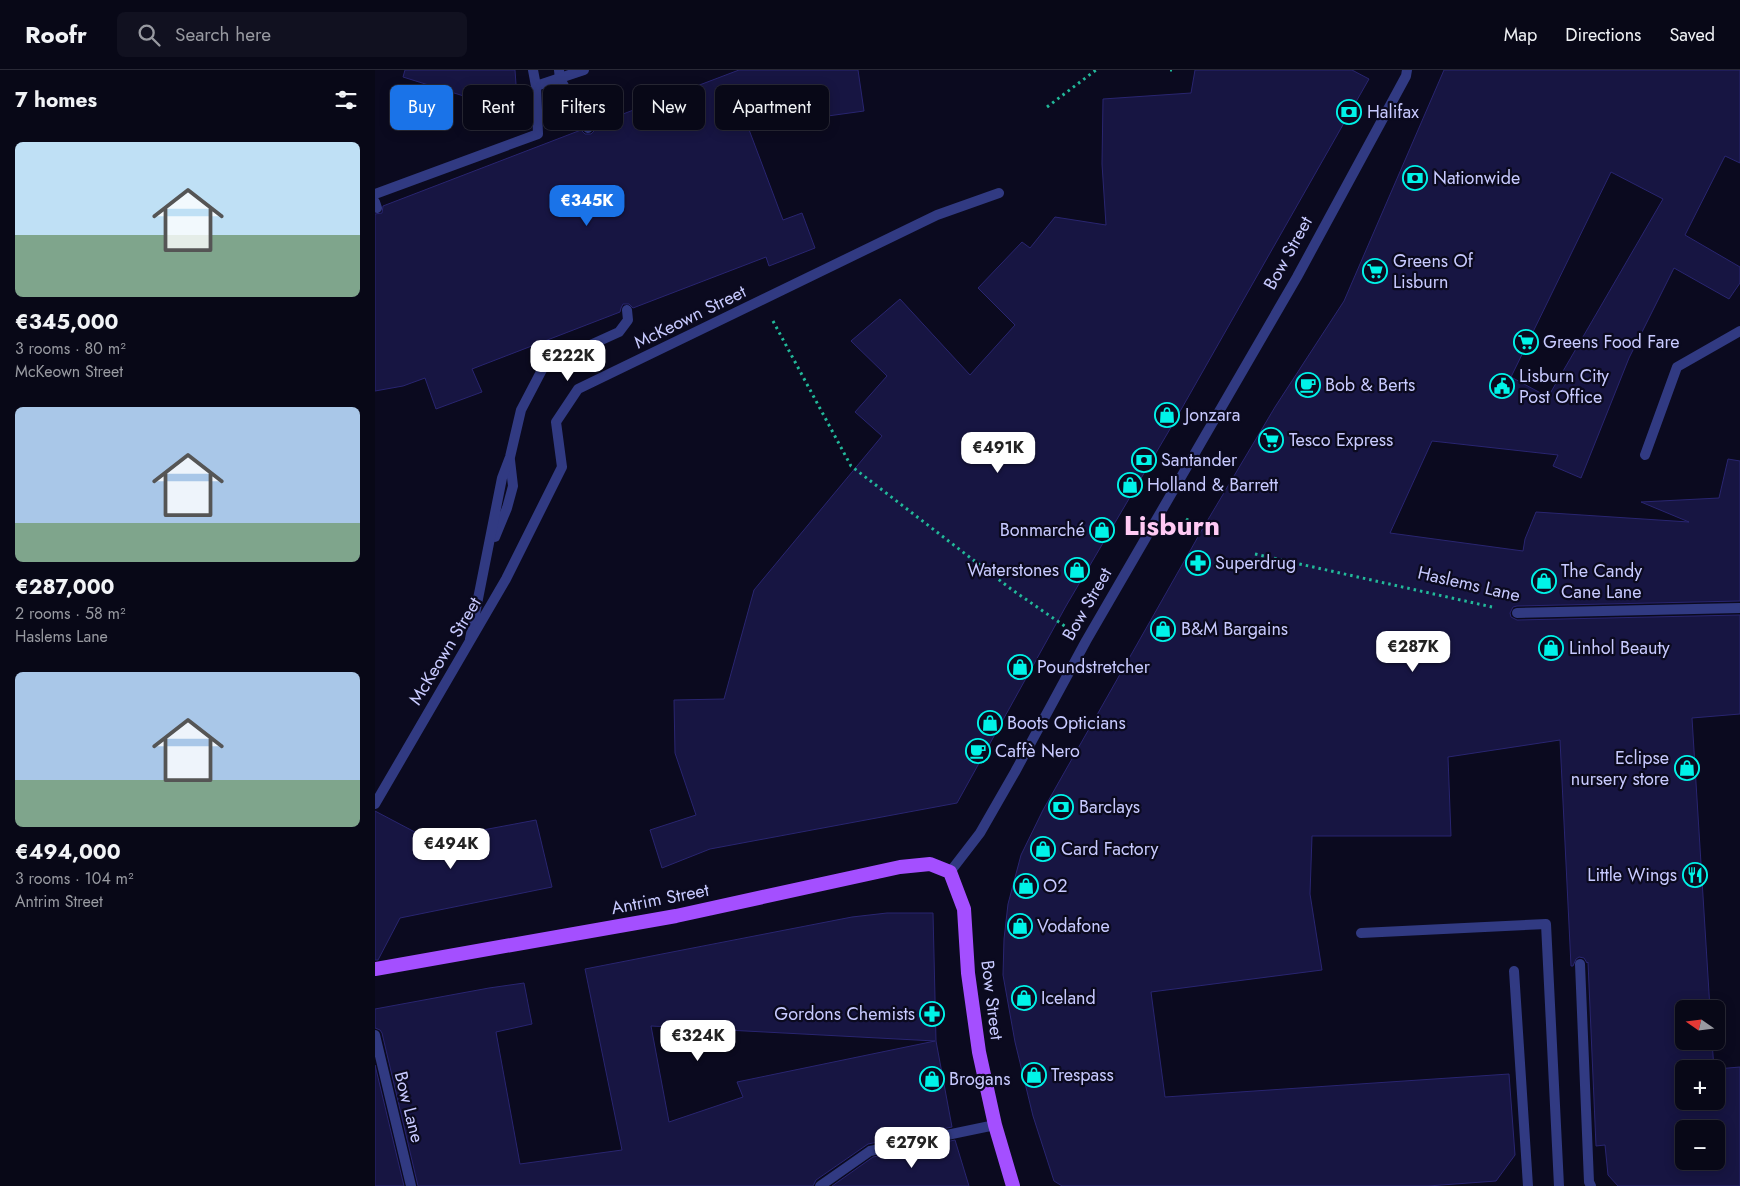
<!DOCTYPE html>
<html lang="en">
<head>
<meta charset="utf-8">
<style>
  :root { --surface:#080817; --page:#111120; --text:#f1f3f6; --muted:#989aa1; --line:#292936; --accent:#1a73e8 }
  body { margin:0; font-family:Jost,sans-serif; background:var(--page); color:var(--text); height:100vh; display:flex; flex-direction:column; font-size:19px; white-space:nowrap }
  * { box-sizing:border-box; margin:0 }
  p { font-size:16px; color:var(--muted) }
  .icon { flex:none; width:28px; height:28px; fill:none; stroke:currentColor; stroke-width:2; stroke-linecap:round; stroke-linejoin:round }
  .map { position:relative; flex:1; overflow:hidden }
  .drawer { display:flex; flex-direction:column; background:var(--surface); width:375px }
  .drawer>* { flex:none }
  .hud { position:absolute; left:15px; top:15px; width:475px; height:45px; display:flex; gap:10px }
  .needle { width:32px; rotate:284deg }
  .controls { position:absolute; left:1300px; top:930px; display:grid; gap:10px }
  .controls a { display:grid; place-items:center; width:50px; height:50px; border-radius:8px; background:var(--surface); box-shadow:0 2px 12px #0003,0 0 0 1px var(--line); font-size:25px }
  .price { position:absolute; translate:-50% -42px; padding:0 11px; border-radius:10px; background:#fff; color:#222; font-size:16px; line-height:32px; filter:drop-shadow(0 1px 2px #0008) }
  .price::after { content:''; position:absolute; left:50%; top:30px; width:15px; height:11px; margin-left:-8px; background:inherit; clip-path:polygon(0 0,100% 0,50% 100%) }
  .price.current { background:var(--accent); color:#fff }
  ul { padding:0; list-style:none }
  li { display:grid; align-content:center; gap:10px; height:265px; padding:0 15px }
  li span { display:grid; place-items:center; height:155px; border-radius:8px; color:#555 }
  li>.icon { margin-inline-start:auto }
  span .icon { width:90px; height:90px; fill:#fffc; stroke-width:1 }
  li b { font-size:21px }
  h2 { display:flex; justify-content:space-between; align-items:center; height:60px; padding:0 15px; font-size:21px }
  .pill { padding:0 18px; border-radius:8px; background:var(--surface); box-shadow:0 2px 12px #0003,0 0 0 1px var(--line); font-size:18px; line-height:45px }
  .pill.current { background:var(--accent); color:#fff }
  header { display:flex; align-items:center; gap:30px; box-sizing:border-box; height:70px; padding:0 25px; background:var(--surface); border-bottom:1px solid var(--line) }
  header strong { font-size:24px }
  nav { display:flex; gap:28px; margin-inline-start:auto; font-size:18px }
  .search { width:350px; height:45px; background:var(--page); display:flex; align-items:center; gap:12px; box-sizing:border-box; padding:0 18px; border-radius:8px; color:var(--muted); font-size:19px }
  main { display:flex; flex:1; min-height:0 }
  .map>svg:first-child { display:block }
  .building { fill:#171542; stroke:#292570; fill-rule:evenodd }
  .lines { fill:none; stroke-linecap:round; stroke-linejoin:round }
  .path { stroke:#22b99a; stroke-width:3; stroke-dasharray:2.5 4; stroke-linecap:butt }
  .service { stroke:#313a82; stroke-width:10 }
  .pedestrian { stroke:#313a82; stroke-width:10 }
  .minor { stroke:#313a82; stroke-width:10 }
  .primary { stroke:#a44fff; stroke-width:14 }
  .labels { text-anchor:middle; stroke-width:4.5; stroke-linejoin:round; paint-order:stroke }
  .poi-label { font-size:18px; fill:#c8caff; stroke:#0b0a1f; text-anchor:start }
  .street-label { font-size:18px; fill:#c8caff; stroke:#0b0a1f }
  .town-label { font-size:28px; font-weight:bold; fill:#ffcaf4; stroke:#0b0a1f }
</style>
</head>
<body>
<header>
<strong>Roofr</strong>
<div class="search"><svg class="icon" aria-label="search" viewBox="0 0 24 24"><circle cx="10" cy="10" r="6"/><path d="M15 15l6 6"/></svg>Search here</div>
<nav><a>Map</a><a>Directions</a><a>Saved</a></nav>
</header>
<main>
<section class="drawer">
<h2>7 homes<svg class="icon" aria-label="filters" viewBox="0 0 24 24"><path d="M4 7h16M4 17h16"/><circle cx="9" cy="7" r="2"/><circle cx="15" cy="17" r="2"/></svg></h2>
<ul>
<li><span style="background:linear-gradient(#bfe0f5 60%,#7fa58c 0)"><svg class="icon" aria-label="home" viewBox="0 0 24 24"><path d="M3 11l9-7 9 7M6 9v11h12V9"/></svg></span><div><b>€345,000</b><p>3 rooms · 80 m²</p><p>McKeown Street</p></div></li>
<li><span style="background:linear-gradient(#a9c7e8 75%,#7fa58c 0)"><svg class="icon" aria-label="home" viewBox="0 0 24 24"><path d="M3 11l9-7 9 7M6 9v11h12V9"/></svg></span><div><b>€287,000</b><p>2 rooms · 58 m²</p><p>Haslems Lane</p></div></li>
<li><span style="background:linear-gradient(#a9c7e8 70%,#7fa58c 0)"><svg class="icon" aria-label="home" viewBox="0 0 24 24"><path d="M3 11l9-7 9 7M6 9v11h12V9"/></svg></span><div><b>€494,000</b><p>3 rooms · 104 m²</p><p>Antrim Street</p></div></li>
</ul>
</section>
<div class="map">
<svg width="1365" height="1116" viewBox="0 0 1365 1116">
  <rect width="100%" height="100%" fill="#0b0a1f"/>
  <g class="building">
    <path d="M30,0H140L143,43L28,7Z"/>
    <path d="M364,0H483L489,41L373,57L408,150L427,143L440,178L394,196L391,187L258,238L254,234H248L246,238L245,242L97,299L107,322L61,339L50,308L28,316L0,321V144L7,143L8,136L206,60L210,64H216L219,61V55Z"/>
    <path d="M820,0H977L994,9L795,359L691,536L582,733L335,779L287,798L275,760L321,745L300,683L299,630L349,629L379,520L507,366L480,342L512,306L476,271L525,229L595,305L640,255L603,218L647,172L655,178L680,147L731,155L727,94L728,29L816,23Z"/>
    <path d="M1069,0H1365V93L1350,86L1310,165L1365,197V213L1354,229L1299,198L1254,288L1206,408L1178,396L1183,385L1057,371L1015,463L1148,481L1150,469L1161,442L1314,452L1266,432L1344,428L1353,389L1365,391V531L1142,536L1138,537L1135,543L1136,547L1142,550L1365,545V644L1317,648L1335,939H1309V971H1337L1339,999H1309V1031H1341V999L1365,997V1116H1243L1233,1105L1230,1075L1221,1076L1213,892L1212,893L1209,888L1204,887L1201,889L1198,896H1196L1185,670L1073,687L1076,766H937L935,824L947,900L776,922L790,1027L1134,1004L1140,1085L1121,1111L1053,1116H687L679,1111L658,1046L640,972L628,905L629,869L633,834L646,785L668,740L828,458L900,337L969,231ZM1236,102L1288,129L1173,327L1136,307ZM1309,1059H1341V1091H1309Z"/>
    <path d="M0,741L55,770L161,750L177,817L25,848L3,890H0Z"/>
    <path d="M512,843H558L561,971L577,1057L493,1074L441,1110L438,1116H43L7,963L5,960L0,958V939L114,918L149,913L157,954L121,962L145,1094L247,1080L210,899L477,847ZM276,956L560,971L362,1012L368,1027L294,1052Z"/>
    <path d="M0,995L29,1116H0Z"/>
    <path d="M580,1070L594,1116H457L498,1087Z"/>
  </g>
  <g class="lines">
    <g class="path">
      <path d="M795,0H797"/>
      <path d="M672,37L721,0"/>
      <path d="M398,251L476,396L636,519L691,557"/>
      <path d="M811,449L828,458"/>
      <path d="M880,484L1117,537"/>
    </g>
    <g class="service">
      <path d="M184,0L185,9L213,58"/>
      <path d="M161,16L209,0"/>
      <path d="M0,124L163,64L161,16L158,0"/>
      <path d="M0,132L2,138"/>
      <path d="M1270,385L1302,297L1365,261"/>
      <path d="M120,467L132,438L138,416L135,390"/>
      <path d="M95,569L127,408L135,387L146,340L169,296L244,262L253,250L252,240"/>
      <path d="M986,863L1171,854L1184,1116"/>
      <path d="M1205,894L1214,1112L1216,1116"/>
      <path d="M1139,901L1153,1116"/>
      <path d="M0,965L36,1116"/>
      <path d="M445,1116L495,1081L620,1055"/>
    </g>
    <g class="pedestrian">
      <path d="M1142,543L1365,538"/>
      <path d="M575,802L605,763L640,702L711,571L922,207L1031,6L1032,0"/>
    </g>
    <path class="minor" d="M0,734L131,509L187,397L181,352L203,319L562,145L624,123"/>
    <path class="primary" d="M0,899L301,846L525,797L555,794L575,802L589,839L593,903L604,982L620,1055L638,1116"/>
  </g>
  <defs>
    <symbol id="bank-ring" viewBox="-11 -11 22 22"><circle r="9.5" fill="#0b0a1f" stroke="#00f3e8" stroke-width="1.5"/><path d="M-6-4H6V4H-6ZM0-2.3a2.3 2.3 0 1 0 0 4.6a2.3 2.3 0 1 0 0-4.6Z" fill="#00f3e8"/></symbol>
    <symbol id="supermarket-ring" viewBox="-11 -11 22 22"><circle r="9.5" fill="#0b0a1f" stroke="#00f3e8" stroke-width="1.5"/><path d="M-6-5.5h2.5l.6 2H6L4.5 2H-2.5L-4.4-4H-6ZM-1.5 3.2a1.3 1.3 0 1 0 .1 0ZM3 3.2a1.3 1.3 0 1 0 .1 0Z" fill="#00f3e8"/></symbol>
    <symbol id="cafe-ring" viewBox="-11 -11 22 22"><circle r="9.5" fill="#0b0a1f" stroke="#00f3e8" stroke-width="1.5"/><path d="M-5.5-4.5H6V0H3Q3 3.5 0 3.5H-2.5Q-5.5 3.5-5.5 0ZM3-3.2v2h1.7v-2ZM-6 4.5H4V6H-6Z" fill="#00f3e8"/></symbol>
    <symbol id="civic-ring" viewBox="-11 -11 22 22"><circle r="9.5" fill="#0b0a1f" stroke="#00f3e8" stroke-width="1.5"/><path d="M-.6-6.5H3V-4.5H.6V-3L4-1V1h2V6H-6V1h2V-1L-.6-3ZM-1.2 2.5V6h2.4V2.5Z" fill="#00f3e8"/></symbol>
    <symbol id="shop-ring" viewBox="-11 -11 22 22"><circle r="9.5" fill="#0b0a1f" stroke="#00f3e8" stroke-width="1.5"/><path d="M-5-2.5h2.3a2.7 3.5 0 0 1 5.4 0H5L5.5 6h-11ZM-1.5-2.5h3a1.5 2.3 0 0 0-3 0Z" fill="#00f3e8"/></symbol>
    <symbol id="pharmacy-ring" viewBox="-11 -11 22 22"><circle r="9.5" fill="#0b0a1f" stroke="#00f3e8" stroke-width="1.5"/><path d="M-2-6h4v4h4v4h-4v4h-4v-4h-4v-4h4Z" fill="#00f3e8"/></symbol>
    <symbol id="restaurant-ring" viewBox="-11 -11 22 22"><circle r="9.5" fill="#0b0a1f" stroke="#00f3e8" stroke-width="1.5"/><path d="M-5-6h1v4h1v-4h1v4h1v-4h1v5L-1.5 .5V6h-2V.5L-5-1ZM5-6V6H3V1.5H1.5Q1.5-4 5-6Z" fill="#00f3e8"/></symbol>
  </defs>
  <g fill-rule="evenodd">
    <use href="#bank-ring" x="960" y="28" width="28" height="28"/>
    <use href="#bank-ring" x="1026" y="94" width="28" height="28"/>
    <use href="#supermarket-ring" x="986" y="187" width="28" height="28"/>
    <use href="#supermarket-ring" x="1137" y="258" width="28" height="28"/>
    <use href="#cafe-ring" x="919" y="301" width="28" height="28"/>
    <use href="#civic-ring" x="1113" y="302" width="28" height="28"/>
    <use href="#shop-ring" x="778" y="331" width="28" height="28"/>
    <use href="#supermarket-ring" x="882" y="356" width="28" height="28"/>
    <use href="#bank-ring" x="755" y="376" width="28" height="28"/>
    <use href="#shop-ring" x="741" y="401" width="28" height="28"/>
    <use href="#shop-ring" x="713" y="446" width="28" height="28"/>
    <use href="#pharmacy-ring" x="809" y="479" width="28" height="28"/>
    <use href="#shop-ring" x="688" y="486" width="28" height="28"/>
    <use href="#shop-ring" x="1155" y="497" width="28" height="28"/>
    <use href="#shop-ring" x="774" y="545" width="28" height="28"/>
    <use href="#shop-ring" x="1162" y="564" width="28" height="28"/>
    <use href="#shop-ring" x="631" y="583" width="28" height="28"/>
    <use href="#shop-ring" x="601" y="639" width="28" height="28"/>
    <use href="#cafe-ring" x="589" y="667" width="28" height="28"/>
    <use href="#shop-ring" x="1298" y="684" width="28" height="28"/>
    <use href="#bank-ring" x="672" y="723" width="28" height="28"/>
    <use href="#shop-ring" x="654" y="765" width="28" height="28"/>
    <use href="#restaurant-ring" x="1306" y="791" width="28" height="28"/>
    <use href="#shop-ring" x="637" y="802" width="28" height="28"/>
    <use href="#shop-ring" x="631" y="842" width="28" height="28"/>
    <use href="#shop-ring" x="635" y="914" width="28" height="28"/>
    <use href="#pharmacy-ring" x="543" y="930" width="28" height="28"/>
    <use href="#shop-ring" x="645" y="991" width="28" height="28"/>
    <use href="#shop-ring" x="543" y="995" width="28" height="28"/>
  </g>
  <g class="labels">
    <g class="poi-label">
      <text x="992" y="48">Halifax</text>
      <text x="1058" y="114">Nationwide</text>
      <text x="1018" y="197">Greens Of<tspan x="1018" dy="21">Lisburn</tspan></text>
      <text x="1168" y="278">Greens Food Fare</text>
      <text x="1144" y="312">Lisburn City<tspan x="1144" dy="21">Post Office</tspan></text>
      <text x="950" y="321">Bob &amp; Berts</text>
      <text x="810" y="351">Jonzara</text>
      <text x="914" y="376">Tesco Express</text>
      <text x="786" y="396">Santander</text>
      <text x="772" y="421">Holland &amp; Barrett</text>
      <text x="710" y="466" text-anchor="end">Bonmarché</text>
      <text x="840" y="499">Superdrug</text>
      <text x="684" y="506" text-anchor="end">Waterstones</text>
      <text x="1186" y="507">The Candy<tspan x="1186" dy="21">Cane Lane</tspan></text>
      <text x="806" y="565">B&amp;M Bargains</text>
      <text x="1194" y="584">Linhol Beauty</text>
      <text x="662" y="603">Poundstretcher</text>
      <text x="632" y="659">Boots Opticians</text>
      <text x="620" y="687">Caffè Nero</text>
      <text x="1294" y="694" text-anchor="end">Eclipse<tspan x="1294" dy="21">nursery store</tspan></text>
      <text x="704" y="743">Barclays</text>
      <text x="686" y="785">Card Factory</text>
      <text x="1302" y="811" text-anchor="end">Little Wings</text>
      <text x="668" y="822">O2</text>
      <text x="662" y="862">Vodafone</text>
      <text x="666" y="934">Iceland</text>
      <text x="540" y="950" text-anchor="end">Gordons Chemists</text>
      <text x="676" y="1011">Trespass</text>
      <text x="574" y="1015">Brogans</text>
    </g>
    <g class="street-label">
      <text transform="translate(913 183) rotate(-61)" y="6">Bow Street</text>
      <text transform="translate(315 247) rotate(-26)" y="6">McKeown Street</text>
      <text transform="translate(1094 514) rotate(13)" y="6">Haslems Lane</text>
      <text transform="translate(712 534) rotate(-60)" y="6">Bow Street</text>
      <text transform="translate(70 581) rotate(-59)" y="6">McKeown Street</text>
      <text transform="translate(285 829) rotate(-11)" y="6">Antrim Street</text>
      <text transform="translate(617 930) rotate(83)" y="6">Bow Street</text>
      <text transform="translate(34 1037) rotate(76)" y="6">Bow Lane</text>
    </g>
    <g class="town-label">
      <text x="797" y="465">Lisburn</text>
    </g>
  </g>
</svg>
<div class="controls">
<a><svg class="needle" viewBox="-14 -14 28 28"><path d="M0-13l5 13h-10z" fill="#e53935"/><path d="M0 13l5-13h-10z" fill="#989aa1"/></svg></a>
<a>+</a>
<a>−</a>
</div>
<b class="price current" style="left:212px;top:157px">€345K</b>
<b class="price" style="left:193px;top:312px">€222K</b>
<b class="price" style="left:623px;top:404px">€491K</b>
<b class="price" style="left:1038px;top:603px">€287K</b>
<b class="price" style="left:76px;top:800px">€494K</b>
<b class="price" style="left:323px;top:992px">€324K</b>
<b class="price" style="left:537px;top:1099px">€279K</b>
<div class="hud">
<a class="pill current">Buy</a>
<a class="pill">Rent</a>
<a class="pill">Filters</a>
<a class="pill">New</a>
<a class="pill">Apartment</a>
</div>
</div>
</main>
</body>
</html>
